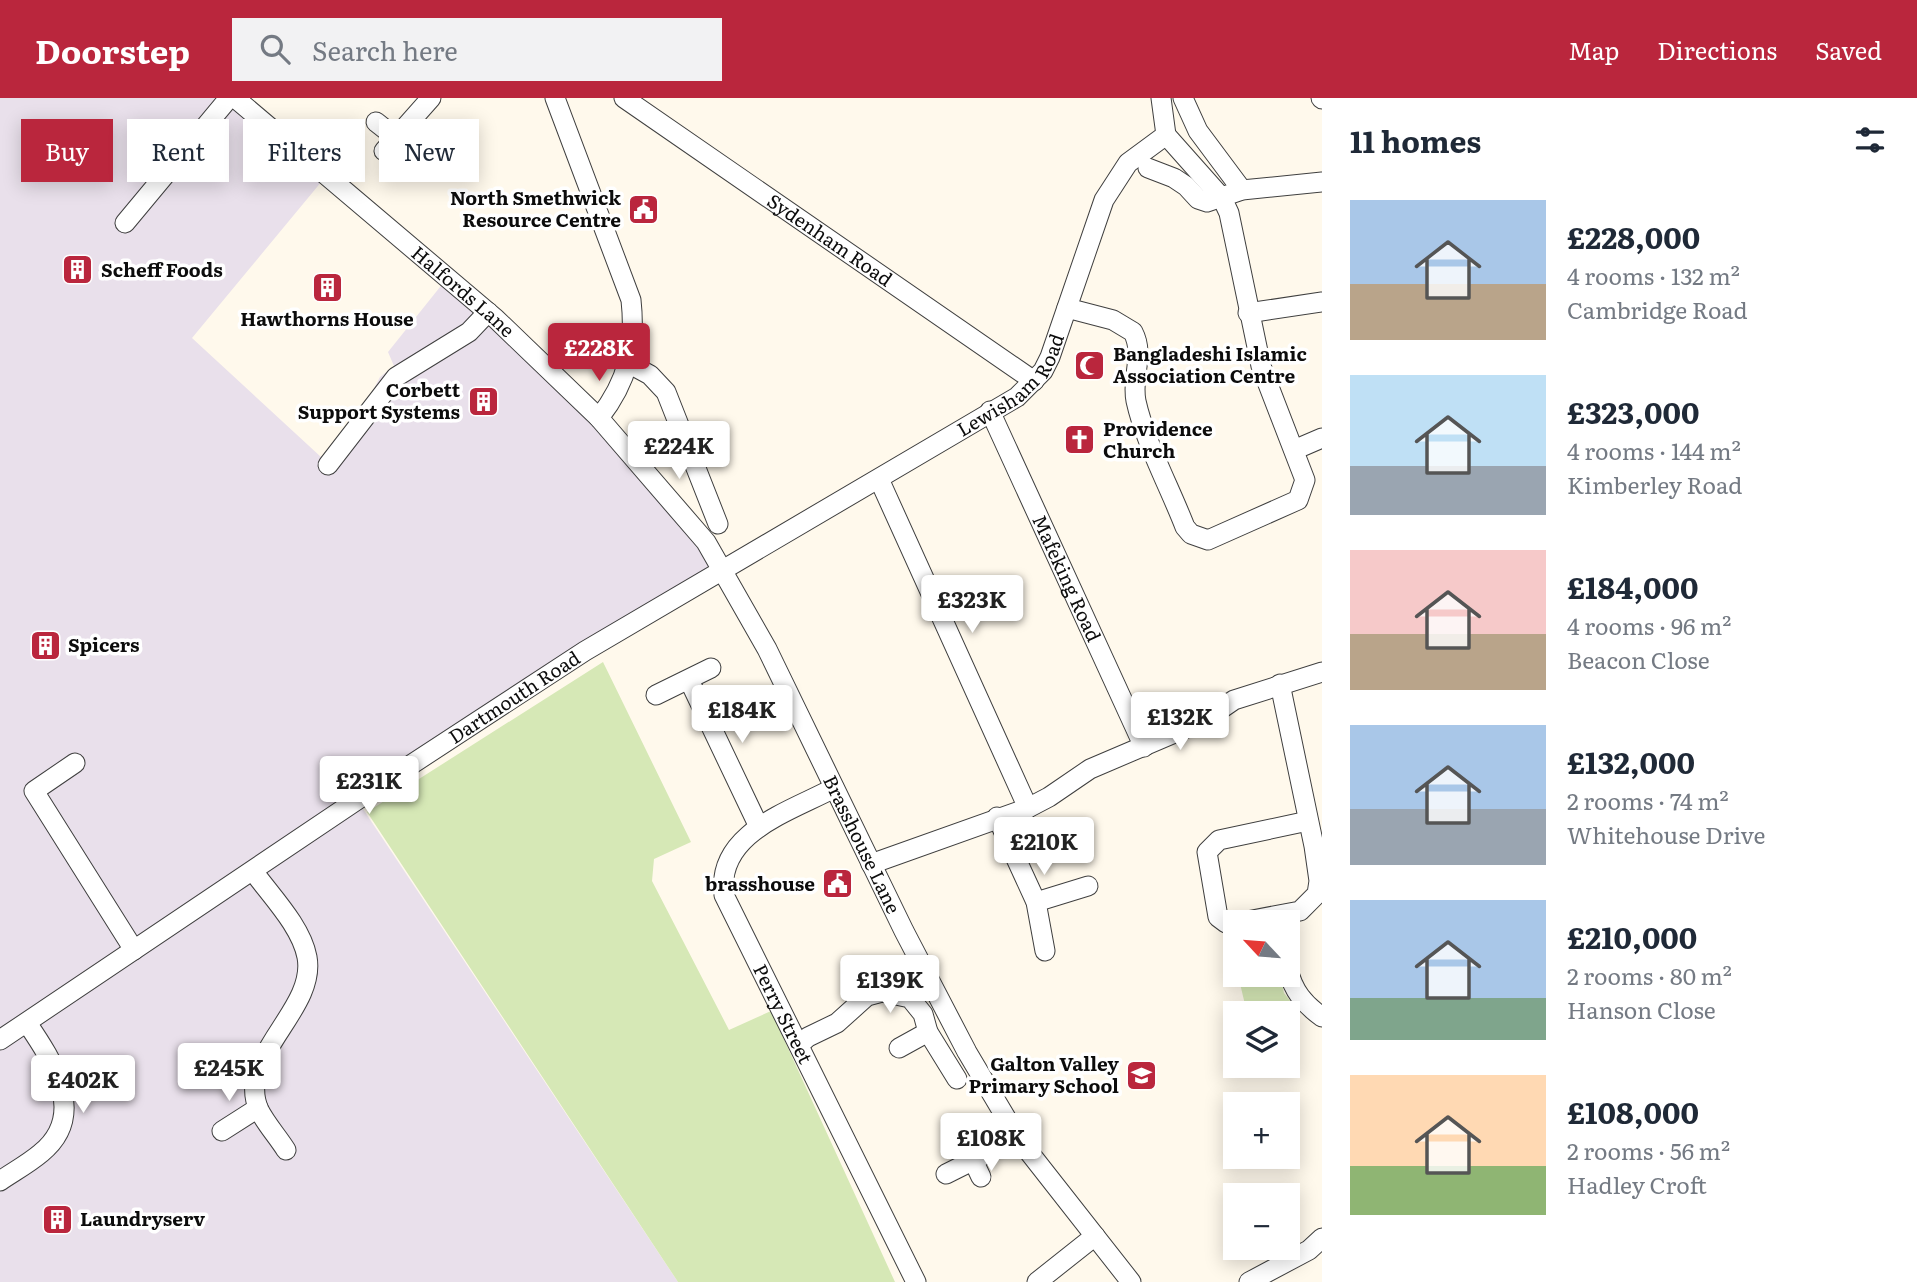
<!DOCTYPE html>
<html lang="en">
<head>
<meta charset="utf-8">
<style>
  :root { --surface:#fff; --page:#f2f2f3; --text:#1f2937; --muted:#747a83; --accent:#ba263d }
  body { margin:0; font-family:Literata,serif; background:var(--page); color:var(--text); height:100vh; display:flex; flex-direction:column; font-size:26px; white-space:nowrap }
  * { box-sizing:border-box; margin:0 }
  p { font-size:23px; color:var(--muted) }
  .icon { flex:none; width:38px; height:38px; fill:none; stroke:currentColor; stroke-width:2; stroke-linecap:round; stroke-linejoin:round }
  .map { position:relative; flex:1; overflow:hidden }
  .drawer { display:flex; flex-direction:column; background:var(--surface); width:595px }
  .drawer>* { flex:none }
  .guide { position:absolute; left:21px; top:21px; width:665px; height:63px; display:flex; gap:14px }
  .needle { width:46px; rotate:296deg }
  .buttons { position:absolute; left:1223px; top:812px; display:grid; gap:14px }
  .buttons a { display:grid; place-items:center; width:77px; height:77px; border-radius:0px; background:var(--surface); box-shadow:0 4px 18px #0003; font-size:35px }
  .price { position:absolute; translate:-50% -60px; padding:0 16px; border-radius:7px; background:#fff; color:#222; font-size:23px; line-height:46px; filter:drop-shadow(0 2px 4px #0008) }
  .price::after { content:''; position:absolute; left:50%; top:42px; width:21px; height:16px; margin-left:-10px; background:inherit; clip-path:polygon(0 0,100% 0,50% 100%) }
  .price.active { background:var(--accent); color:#fff }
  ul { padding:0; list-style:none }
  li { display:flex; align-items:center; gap:21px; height:175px; padding:0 28px }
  li span { display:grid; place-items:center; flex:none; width:196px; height:140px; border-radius:0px; color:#555 }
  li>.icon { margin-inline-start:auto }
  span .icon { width:84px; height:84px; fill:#fffc; stroke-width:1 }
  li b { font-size:30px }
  h2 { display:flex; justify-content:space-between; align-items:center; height:84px; padding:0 28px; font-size:30px }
  .tag { padding:0 24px; border-radius:0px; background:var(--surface); box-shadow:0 4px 18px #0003; font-size:24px; line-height:63px }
  .tag.active { background:var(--accent); color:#fff }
  header { display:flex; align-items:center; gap:42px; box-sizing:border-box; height:98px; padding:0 35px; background:var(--accent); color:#fff }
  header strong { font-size:33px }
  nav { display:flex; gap:38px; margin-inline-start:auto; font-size:24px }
  .search { width:490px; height:63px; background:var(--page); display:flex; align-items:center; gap:18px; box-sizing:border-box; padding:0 24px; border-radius:0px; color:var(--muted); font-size:26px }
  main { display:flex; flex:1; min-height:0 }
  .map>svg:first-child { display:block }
  .industrial { fill:#e9e0eb }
  .green { fill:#d6e8b6 }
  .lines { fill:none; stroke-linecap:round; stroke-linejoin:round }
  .minor-casing { stroke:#3f3f3f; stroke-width:21 }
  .minor { stroke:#fff; stroke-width:19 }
  .labels { text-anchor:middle; stroke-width:7; stroke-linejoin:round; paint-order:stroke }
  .poi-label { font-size:19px; font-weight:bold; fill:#0c0c0c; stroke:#fff; text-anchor:start }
  .street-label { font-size:19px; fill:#0c0c0c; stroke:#fff }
</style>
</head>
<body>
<header>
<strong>Doorstep</strong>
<div class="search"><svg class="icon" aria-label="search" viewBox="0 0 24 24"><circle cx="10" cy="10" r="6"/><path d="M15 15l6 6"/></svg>Search here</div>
<nav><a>Map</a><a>Directions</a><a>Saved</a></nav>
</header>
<main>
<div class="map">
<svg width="1322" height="1184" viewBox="0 0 1322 1184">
  <rect width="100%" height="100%" fill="#fff9ec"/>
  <path class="industrial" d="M0,0H235L327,77L192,240L321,359L364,309L380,279L394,268L388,254L448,179L585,306L724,472L357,702L678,1184H0Z"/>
  <g class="green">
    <path d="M603,564L691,744L654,761L652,783L729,932L771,913L895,1184H678L367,714Z"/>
    <path d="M1238,877H1280L1284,895L1300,915L1288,932V915H1247Z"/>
  </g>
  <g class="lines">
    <defs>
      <g id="minor">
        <path id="s1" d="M235,0L496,221L599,320L706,444L767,551L904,833L967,954L1018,1040L1131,1184"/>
        <path d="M555,0L631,202C636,248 628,283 599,320"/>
        <path id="s2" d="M624,0L1034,283"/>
        <path d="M1183,0L1198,33L1242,92"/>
        <path d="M1321,0L1322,1"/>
        <path d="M376,24L395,39"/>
        <path d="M384,53L431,0"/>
        <path d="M1148,70L1174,80L1186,88L1198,101L1207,104L1242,92L1322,84"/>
        <path d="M125,125L229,0"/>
        <path d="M1067,210L1113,222L1133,234C1145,257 1131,278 1136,303C1145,344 1170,390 1185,429L1191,436L1208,442L1298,402L1305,382L1261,268L1229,115L1222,100L1166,37"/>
        <path d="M1248,215L1322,204"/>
        <path d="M628,265L650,277L666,294L718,426"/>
        <path id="s3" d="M990,313L1144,649"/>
        <path d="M1294,352L1322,340"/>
        <path d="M328,367L396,279L469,234L488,214"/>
        <path d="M879,381L1028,710"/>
        <path d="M689,582L759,729"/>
        <path d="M656,597L711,570"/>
        <path d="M75,665L34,693L134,852"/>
        <path id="s4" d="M834,690C789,714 716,735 724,797L916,1184"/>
        <path d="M997,719L1036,804L1045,853"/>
        <path d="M871,766L1028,710L1049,699L1090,671L1205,622L1234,602L1322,574"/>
        <path d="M253,773C271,798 301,828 307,859C317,912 235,959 259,1012C266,1026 278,1039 286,1052"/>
        <path d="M1036,804L1088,788"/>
        <path d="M1242,824L1300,813L1317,796L1319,783L1314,748L1280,586"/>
        <path d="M1236,825H1226L1218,819L1207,754L1219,742L1308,723"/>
        <path d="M1288,871C1293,893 1304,906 1322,919"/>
        <path id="s5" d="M0,942L357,702L585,553L1017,299L1043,273L1050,259L1104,102L1128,65L1166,37L1161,0"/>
        <path d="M799,947L808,939L837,925L867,898L882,894L910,900L923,916L928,934L957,981"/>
        <path d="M899,950L928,934"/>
        <path d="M222,1033L258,1010"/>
        <path d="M973,1062L981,1079"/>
        <path d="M946,1076L1018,1040"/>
        <path d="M0,1083C13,1074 28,1066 41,1055C88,1017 53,963 27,925"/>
        <path d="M1037,1184L1095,1138"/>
        <path d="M1249,1184L1309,1152L1322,1140"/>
      </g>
    </defs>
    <use href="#minor" class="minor-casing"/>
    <use href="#minor" class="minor"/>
  </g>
  <defs>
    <symbol id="civic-square" viewBox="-11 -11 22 22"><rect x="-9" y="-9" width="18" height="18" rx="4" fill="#ba263d" stroke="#fff"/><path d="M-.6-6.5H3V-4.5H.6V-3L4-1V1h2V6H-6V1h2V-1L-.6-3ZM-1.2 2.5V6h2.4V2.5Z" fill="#fff"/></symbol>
    <symbol id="building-square" viewBox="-11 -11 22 22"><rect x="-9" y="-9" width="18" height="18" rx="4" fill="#ba263d" stroke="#fff"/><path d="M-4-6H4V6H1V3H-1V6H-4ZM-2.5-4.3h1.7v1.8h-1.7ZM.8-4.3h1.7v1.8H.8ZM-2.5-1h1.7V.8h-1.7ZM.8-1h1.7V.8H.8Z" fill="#fff"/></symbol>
    <symbol id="mosque-square" viewBox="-11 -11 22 22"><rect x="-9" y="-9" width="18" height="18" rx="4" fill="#ba263d" stroke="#fff"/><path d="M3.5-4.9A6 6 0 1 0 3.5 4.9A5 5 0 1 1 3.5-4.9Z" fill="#fff"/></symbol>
    <symbol id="church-square" viewBox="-11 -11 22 22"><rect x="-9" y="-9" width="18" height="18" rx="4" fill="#ba263d" stroke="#fff"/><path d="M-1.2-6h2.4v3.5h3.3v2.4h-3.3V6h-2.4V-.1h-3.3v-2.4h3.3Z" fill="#fff"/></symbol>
    <symbol id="school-square" viewBox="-11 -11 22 22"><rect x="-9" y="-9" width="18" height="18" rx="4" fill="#ba263d" stroke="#fff"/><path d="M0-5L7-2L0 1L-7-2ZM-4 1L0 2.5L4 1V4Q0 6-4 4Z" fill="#fff"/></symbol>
  </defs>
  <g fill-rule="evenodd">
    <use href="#civic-square" x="626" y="94" width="35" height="35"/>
    <use href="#building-square" x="60" y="154" width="35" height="35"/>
    <use href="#building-square" x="310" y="172" width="35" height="35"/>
    <use href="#mosque-square" x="1072" y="250" width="35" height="35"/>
    <use href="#building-square" x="466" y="286" width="35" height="35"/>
    <use href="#church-square" x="1062" y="324" width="35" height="35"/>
    <use href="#building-square" x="28" y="530" width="35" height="35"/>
    <use href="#civic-square" x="820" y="768" width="35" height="35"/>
    <use href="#school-square" x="1124" y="960" width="35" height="35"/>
    <use href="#building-square" x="40" y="1104" width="35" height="35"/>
  </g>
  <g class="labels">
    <g class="poi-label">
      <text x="621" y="107" text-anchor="end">North Smethwick<tspan x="621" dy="22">Resource Centre</tspan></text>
      <text x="101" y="179">Scheff Foods</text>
      <text x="327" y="228" text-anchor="middle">Hawthorns House</text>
      <text x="1113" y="263">Bangladeshi Islamic<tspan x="1113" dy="22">Association Centre</tspan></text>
      <text x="460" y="299" text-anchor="end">Corbett<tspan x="460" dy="22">Support Systems</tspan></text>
      <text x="1103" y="338">Providence<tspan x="1103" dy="22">Church</tspan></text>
      <text x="68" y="554">Spicers</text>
      <text x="815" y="793" text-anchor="end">brasshouse</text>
      <text x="1119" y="973" text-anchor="end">Galton Valley<tspan x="1119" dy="22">Primary School</tspan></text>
      <text x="80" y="1128">Laundryserv</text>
    </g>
    <g class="street-label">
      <text dy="7" stroke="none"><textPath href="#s2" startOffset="250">Sydenham Road</textPath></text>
      <text dy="7" stroke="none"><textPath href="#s1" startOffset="299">Halfords Lane</textPath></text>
      <text dy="7" stroke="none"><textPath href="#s5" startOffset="1208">Lewisham Road</textPath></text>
      <text dy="7" stroke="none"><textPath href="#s3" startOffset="184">Mafeking Road</textPath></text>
      <text dy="7" stroke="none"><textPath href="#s5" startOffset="618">Dartmouth Road</textPath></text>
      <text dy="7" stroke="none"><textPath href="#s1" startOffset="989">Brasshouse Lane</textPath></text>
      <text dy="7" stroke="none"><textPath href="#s4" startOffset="298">Perry Street</textPath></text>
    </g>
  </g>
</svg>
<div class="buttons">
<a><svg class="needle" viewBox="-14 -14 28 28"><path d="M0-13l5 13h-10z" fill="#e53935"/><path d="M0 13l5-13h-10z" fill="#747a83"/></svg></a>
<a><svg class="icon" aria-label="layers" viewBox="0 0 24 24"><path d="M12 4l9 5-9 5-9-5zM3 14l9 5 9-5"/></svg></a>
<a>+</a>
<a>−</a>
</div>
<b class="price active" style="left:599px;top:285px">£228K</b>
<b class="price" style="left:679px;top:383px">£224K</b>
<b class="price" style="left:972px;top:537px">£323K</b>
<b class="price" style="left:742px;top:647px">£184K</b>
<b class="price" style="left:1180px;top:654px">£132K</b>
<b class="price" style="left:369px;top:718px">£231K</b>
<b class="price" style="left:1044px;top:779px">£210K</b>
<b class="price" style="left:890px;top:917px">£139K</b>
<b class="price" style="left:229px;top:1005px">£245K</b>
<b class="price" style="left:83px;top:1017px">£402K</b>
<b class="price" style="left:991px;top:1075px">£108K</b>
<div class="guide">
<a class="tag active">Buy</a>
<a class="tag">Rent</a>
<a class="tag">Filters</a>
<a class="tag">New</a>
</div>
</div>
<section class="drawer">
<h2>11 homes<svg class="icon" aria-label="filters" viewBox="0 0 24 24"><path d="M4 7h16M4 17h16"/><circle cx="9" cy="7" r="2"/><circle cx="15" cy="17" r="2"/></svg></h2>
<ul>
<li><span style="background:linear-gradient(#a9c7e8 60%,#b9a48a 0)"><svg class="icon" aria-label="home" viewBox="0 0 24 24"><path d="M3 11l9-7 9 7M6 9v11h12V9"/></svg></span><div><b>£228,000</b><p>4 rooms · 132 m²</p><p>Cambridge Road</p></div></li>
<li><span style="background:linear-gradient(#bfe0f5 65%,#9aa5b1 0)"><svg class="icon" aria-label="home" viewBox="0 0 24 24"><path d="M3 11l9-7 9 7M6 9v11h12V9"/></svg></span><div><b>£323,000</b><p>4 rooms · 144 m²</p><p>Kimberley Road</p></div></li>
<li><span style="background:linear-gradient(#f6c9c9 60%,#b9a48a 0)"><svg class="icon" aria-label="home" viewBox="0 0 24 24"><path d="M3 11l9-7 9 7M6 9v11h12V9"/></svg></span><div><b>£184,000</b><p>4 rooms · 96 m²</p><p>Beacon Close</p></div></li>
<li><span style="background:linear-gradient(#a9c7e8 60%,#9aa5b1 0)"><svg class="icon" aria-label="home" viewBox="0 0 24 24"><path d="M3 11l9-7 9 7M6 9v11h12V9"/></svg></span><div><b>£132,000</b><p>2 rooms · 74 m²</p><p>Whitehouse Drive</p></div></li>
<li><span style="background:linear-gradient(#a9c7e8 70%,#7fa58c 0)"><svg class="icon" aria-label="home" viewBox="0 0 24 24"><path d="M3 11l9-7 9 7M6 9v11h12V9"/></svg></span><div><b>£210,000</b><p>2 rooms · 80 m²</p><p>Hanson Close</p></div></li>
<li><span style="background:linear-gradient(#ffd9b3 65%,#8fb573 0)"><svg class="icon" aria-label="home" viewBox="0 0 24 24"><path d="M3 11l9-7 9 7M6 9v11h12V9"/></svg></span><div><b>£108,000</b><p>2 rooms · 56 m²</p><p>Hadley Croft</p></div></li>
</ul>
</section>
</main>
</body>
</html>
